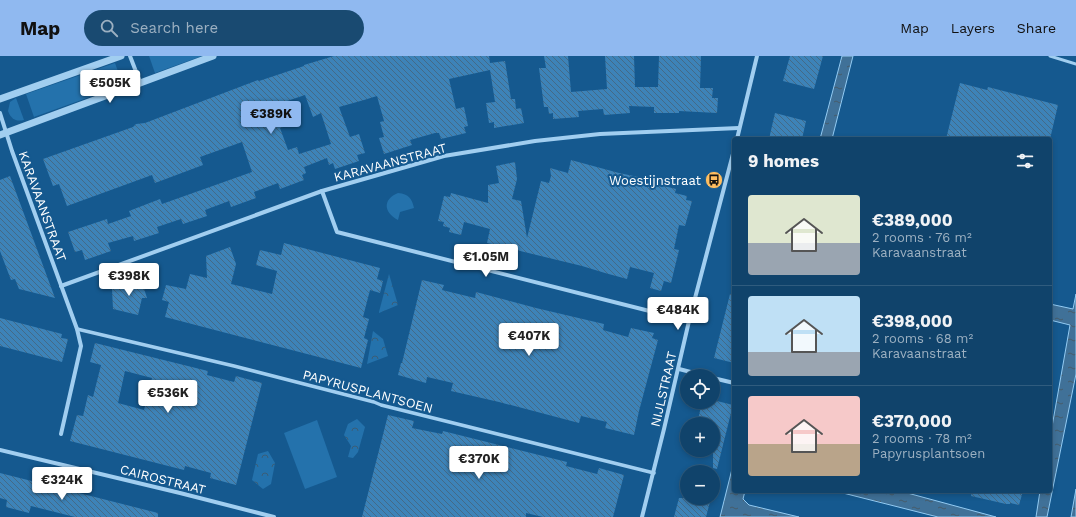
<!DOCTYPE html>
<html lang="en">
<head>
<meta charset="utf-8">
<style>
  :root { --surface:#10436b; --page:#194a71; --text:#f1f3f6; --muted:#9cb0c1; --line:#305c7e; --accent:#90b9f0 }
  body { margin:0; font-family:"Work Sans",sans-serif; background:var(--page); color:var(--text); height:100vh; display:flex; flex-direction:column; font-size:15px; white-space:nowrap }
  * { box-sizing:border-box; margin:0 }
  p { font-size:13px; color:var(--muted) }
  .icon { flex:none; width:22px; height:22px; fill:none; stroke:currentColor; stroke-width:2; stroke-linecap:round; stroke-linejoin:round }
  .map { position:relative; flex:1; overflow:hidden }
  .panel { position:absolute; left:732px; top:81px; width:320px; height:356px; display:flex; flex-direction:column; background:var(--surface); border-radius:4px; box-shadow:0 2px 6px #0003,0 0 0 1px var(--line) }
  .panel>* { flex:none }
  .tools { position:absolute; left:680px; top:313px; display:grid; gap:8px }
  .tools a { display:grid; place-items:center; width:40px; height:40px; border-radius:50%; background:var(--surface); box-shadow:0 2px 6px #0003,0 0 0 1px var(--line); font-size:20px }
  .price { position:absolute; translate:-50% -34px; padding:0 9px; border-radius:4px; background:#fff; color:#222; font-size:13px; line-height:26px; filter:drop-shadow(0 1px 2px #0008) }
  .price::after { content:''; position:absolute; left:50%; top:24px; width:12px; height:9px; margin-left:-6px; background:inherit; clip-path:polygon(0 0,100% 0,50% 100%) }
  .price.selected { background:var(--accent); color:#111 }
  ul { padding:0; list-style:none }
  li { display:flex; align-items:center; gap:12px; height:100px; padding:0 16px }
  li+li { border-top:1px solid var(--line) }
  li span { display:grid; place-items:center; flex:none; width:112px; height:80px; border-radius:4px; color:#555 }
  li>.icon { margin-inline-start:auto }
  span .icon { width:48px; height:48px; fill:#fffc; stroke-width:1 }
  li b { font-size:17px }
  h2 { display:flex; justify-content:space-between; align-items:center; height:48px; padding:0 16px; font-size:17px }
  header { display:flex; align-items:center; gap:24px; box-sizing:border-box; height:56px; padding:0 20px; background:var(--accent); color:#111 }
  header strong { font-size:19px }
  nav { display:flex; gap:22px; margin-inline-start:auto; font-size:14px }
  .search { width:280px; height:36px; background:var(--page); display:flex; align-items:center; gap:10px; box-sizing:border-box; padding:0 14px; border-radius:22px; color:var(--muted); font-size:15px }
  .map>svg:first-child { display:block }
  .green { fill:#2472ac }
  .forest { fill:url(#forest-crowns) }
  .water { fill:url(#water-ripples); stroke:#93cbf3 }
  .building { fill:url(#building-back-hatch); fill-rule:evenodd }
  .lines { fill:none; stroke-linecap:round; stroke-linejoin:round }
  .service { stroke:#a1cef0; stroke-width:3 }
  .pedestrian { stroke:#a1cef0; stroke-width:3.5 }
  .minor { stroke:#a1cef0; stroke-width:4 }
  .tertiary { stroke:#a1cef0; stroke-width:7 }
  .labels { text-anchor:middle; stroke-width:4; stroke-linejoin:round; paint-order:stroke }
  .street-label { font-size:13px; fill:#fff; stroke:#15598f }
  .poi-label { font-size:13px; fill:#fff; stroke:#15598f; text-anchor:end }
</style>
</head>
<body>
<header>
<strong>Map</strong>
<div class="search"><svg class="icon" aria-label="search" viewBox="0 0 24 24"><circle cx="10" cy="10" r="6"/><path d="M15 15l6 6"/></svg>Search here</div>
<nav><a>Map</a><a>Layers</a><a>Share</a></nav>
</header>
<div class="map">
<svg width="1076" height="461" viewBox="0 0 1076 461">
  <defs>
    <pattern id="forest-crowns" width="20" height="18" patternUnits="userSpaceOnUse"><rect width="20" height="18" fill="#2472ac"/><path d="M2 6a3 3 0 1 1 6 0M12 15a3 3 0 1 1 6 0" fill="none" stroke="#3a5d77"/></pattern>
    <pattern id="water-ripples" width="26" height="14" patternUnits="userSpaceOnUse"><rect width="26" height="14" fill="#407198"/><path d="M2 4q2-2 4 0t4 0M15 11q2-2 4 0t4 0" fill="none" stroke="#475b6a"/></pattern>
    <pattern id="building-back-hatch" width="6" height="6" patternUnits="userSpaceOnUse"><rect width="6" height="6" fill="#3d83b8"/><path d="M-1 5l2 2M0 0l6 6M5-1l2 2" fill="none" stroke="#446a87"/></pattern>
  </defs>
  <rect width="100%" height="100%" fill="#15598f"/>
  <g class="green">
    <path d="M149,0H202L155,17Z"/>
    <path d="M115,7L123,29L34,61L26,38Z"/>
    <path d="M16,42L24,64C16,66 11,63 8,55L10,46Z"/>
    <path d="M398,137C409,138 412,143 414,152L400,156L398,164C383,156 383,143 398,137Z"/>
    <path d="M317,364L337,421L305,433L284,377Z"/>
  </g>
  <g class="forest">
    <path d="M389,218L398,249L379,257V256Z"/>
    <path d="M373,275L383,283L388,300L367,308Z"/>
    <path d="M357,363L365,371L358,396L353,402L348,401L351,390L344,379L348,368Z"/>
    <path d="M268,395L275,407L271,428L263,433L252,424L258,398Z"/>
  </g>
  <g class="water">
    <path d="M842,0H853L832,83H820Z"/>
    <path d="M1076,238V318L1047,461H1036L1040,435H1050V382L1070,269L1050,264V248L1073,253Z"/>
    <path d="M734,405V435H745L743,443L749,449L799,461H720Z"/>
    <path d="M1076,433V461H1071Z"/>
    <path d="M835,435H900L996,461H938Z"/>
  </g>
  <g class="building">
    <path d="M334,0H489L490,7L505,5L511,43H515L516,53L521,52L524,67L494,72V66L489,67L486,47L495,46L490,14L449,23L456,53L464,51L468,70L464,71L466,77L441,83L439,77H435L410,84L412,89L384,98L379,82L384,81L380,66L384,65L377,40L364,44L339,51L350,81L359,78L365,97L357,99L359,105L335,113L333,107L329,109L327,102L304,111L306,117L302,119L304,124L280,133L278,127L254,136L256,142L231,151L229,145L205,154L207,160L183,168L181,163L157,171L159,177L134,185L133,180L108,187L111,195L85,204L82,194L75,196L68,176L107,163L108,168L131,160L129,155L160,143L162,148L252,116L242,86L200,101L203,109L155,127L152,119L67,150L59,128L53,130L43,103L133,71L136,68L145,67L258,24L259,25L304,10V9ZM305,39L313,61L321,57L331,88L299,98L297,91L288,94L280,72L283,71L275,49Z"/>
    <path d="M544,0H568L571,36L607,33L605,0H634L635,31H658L659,0H701L700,32H713L712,42H718L717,57L679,55V57H654V51L629,50L630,57L604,59L603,53L578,55L579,61L553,63V57L549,58L548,51H544L539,12H546Z"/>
    <path d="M790,0H823L814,33L783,25Z"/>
    <path d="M960,27L987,34L988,31L1058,49L1050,83H946Z"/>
    <path d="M775,57L806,65L802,83H769Z"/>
    <path d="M571,104L619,117L653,124L652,127L676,133L675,137L687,140L686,144L692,145L685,170L679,169L674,193L679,194L671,227L664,225L661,235L650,232L654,217L630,211L627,223L605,217L582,210L487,187L490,173L464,166L461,179L449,176L450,172L443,170L444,166L438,165L444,140L450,141L451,137L488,147V129L499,127L496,110L515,106L517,123L512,143L521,145L527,182L541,125L549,127L551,120L550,112L568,117Z"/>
    <path d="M10,120L55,242L19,233L15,223L11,224L0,195V124Z"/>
    <path d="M284,187L380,212L377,223L383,225L380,237L370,234L363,261L369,263L364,282L368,284L361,312L165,261L169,246L162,244L166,229L186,233L190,218L207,222L206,200L230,191L236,208L231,228L272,238L277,215L256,209L260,194L281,199Z"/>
    <path d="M141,223L147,242H142L138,259L113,253L112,233Z"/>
    <path d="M422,224L444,229L442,234L475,242L476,236L536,252L604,268L603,274L628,281L631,272L654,277L652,282L658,284L639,355L634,379L605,372L607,366L581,360L579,367L499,346L451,335L453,327L427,321L426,327L398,319L401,307H402Z"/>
    <path d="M730,238L734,239V307L714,302Z"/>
    <path d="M0,262L62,278L61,282L68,283L62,306L0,290Z"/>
    <path d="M95,287L208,315L207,319L234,326L236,320L262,327L236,429L210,422L211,417L185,410L184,414L70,385L77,359L83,360L88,339L93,341L101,309L90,306ZM125,315L152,322L144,354L118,347Z"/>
    <path d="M713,344L733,349L717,413L713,412V368H697L702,346H713Z"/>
    <path d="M388,359L414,365L412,372L442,378L443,375L567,406L566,410L597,418L599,412L624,419L613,461H543L526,457V461H362Z"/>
    <path d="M0,417L158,457V461H75L31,450L29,457L6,451L7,444L0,442Z"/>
    <path d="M972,435H1023L1019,449L1010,447V448H1006L971,440Z"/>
    <path d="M679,442H711L706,461H674Z"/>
  </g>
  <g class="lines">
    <path class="service" d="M1050,0L1076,8"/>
    <path class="pedestrian" d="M77,273L234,310L374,346L381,349L654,417"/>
    <g class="minor">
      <path d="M130,0L140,26"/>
      <path d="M0,57L12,95L77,273L81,290L61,378"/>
      <path d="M737,83L757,0"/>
      <path d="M322,135L337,176L689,265"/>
      <path d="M61,230L322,135L444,100L535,85L600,78L739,72"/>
      <path d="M679,313L706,320"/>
      <path d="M713,322L734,327"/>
      <path d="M0,394L180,437L274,461"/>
      <path d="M642,461L664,373L689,265L734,94"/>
    </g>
    <g class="tertiary">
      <path d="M0,43L121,0"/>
      <path d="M0,79L213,0"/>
    </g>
  </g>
  <defs>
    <symbol id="bus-disc" viewBox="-11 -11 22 22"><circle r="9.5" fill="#ffbe60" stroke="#15598f"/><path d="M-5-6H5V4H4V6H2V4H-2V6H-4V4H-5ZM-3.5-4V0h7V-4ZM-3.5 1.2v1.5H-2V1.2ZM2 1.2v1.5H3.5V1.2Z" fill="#111"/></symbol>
  </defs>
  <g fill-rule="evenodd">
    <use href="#bus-disc" x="704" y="114" width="20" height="20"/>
  </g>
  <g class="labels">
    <g class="street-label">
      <text transform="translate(390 106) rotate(-15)" y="5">KARAVAANSTRAAT</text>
      <text transform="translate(43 150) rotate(70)" y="5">KARAVAANSTRAAT</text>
      <text transform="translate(663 333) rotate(-77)" y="5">NIJLSTRAAT</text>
      <text transform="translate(368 335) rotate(15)" y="5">PAPYRUSPLANTSOEN</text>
      <text transform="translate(163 423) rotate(14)" y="5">CAIROSTRAAT</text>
    </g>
    <g class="poi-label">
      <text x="701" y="129">Woestijnstraat</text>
    </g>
  </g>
</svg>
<div class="tools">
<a><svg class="icon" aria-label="locate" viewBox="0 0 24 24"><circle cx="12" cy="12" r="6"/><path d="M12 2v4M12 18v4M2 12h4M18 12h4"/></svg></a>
<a>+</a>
<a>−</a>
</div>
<b class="price" style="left:110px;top:48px">€505K</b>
<b class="price selected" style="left:271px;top:79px">€389K</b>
<b class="price" style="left:486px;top:222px">€1.05M</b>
<b class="price" style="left:129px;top:241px">€398K</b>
<b class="price" style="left:678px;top:275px">€484K</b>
<b class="price" style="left:529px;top:301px">€407K</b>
<b class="price" style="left:168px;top:358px">€536K</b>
<b class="price" style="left:479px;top:424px">€370K</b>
<b class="price" style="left:62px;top:445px">€324K</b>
<section class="panel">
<h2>9 homes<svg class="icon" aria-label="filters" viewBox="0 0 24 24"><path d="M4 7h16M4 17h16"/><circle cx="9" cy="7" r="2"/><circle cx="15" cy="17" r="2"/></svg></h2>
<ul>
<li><span style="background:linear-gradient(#dfe7d0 60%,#9aa5b1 0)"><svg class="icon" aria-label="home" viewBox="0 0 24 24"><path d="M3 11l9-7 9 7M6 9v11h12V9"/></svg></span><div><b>€389,000</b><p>2 rooms · 76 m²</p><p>Karavaanstraat</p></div></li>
<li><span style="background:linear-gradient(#bfe0f5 70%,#9aa5b1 0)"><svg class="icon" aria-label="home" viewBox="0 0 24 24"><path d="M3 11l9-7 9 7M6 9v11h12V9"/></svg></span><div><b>€398,000</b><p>2 rooms · 68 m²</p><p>Karavaanstraat</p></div></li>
<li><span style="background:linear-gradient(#f6c9c9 60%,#b9a48a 0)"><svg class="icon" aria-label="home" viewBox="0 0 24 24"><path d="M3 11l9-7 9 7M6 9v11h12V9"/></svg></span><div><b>€370,000</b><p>2 rooms · 78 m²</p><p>Papyrusplantsoen</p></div></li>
</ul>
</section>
</div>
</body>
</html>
